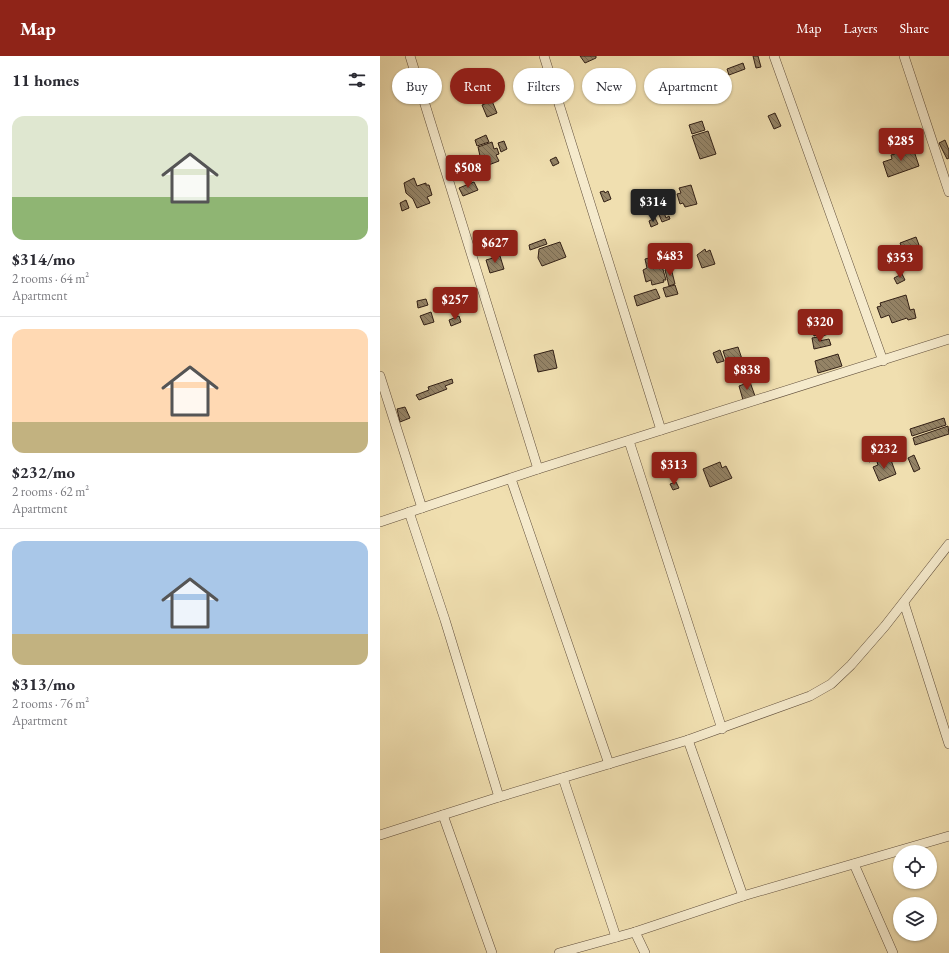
<!DOCTYPE html>
<html lang="en">
<head>
<meta charset="utf-8">
<style>
  :root { --surface:#fff; --page:#f2f2f3; --text:#2b2b33; --muted:#7c7c81; --line:#e1e1e2; --accent:#8f2418 }
  body { margin:0; font-family:"EB Garamond",serif; background:var(--page); color:var(--text); height:100vh; display:flex; flex-direction:column; font-size:15px; white-space:nowrap }
  * { box-sizing:border-box; margin:0 }
  p { font-size:13px; color:var(--muted) }
  .icon { flex:none; width:22px; height:22px; fill:none; stroke:currentColor; stroke-width:2; stroke-linecap:round; stroke-linejoin:round }
  .map { position:relative; flex:1; overflow:hidden }
  .details { display:flex; flex-direction:column; background:var(--surface); width:380px }
  .details>* { flex:none }
  .hud { position:absolute; left:12px; top:12px; width:380px; height:36px; display:flex; gap:8px }
  .buttons { position:absolute; left:513px; top:789px; display:grid; gap:8px }
  .buttons a { display:grid; place-items:center; width:44px; height:44px; border-radius:50%; background:var(--surface); box-shadow:0 1px 3px #0004; font-size:20px }
  .price { position:absolute; translate:-50% -34px; padding:0 9px; border-radius:4px; background:var(--accent); color:#fff; font-size:13px; line-height:26px; filter:drop-shadow(0 1px 2px #0008) }
  .price::after { content:''; position:absolute; left:50%; top:24px; width:12px; height:9px; margin-left:-6px; background:inherit; clip-path:polygon(0 0,100% 0,50% 100%) }
  .price.selected { background:#222; color:#fff }
  ul { padding:0; list-style:none }
  li { display:grid; align-content:center; gap:8px; height:212px; padding:0 12px }
  li+li { border-top:1px solid var(--line) }
  li span { display:grid; place-items:center; height:124px; border-radius:12px; color:#555 }
  li>.icon { margin-inline-start:auto }
  span .icon { width:72px; height:72px; fill:#fffc; stroke-width:1 }
  li b { font-size:17px }
  h2 { display:flex; justify-content:space-between; align-items:center; height:48px; padding:0 12px; font-size:17px }
  .pill { padding:0 14px; border-radius:18px; background:var(--surface); box-shadow:0 1px 3px #0004; font-size:14px; line-height:36px }
  .pill.selected { background:var(--accent); color:#fff }
  header { display:flex; align-items:center; gap:24px; box-sizing:border-box; height:56px; padding:0 20px; background:var(--accent); color:#fff }
  header strong { font-size:19px }
  nav { display:flex; gap:22px; margin-inline-start:auto; font-size:14px }
  main { display:flex; flex:1; min-height:0 }
  .map>svg:first-child { display:block }
  .building { fill:url(#building-back-hatch); stroke:#311f15 }
  .lines { fill:none; stroke-linecap:round; stroke-linejoin:round }
  .minor-casing { stroke:#614f3c; stroke-width:10 }
  .minor { stroke:#f5eacc; stroke-width:9 }
</style>
</head>
<body>
<header>
<strong>Map</strong>
<nav><a>Map</a><a>Layers</a><a>Share</a></nav>
</header>
<main>
<section class="details">
<h2>11 homes<svg class="icon" aria-label="filters" viewBox="0 0 24 24"><path d="M4 7h16M4 17h16"/><circle cx="9" cy="7" r="2"/><circle cx="15" cy="17" r="2"/></svg></h2>
<ul>
<li><span style="background:linear-gradient(#dfe7d0 65%,#8fb573 0)"><svg class="icon" aria-label="home" viewBox="0 0 24 24"><path d="M3 11l9-7 9 7M6 9v11h12V9"/></svg></span><div><b>$314/mo</b><p>2 rooms · 64 m²</p><p>Apartment</p></div></li>
<li><span style="background:linear-gradient(#ffd9b3 75%,#c2b280 0)"><svg class="icon" aria-label="home" viewBox="0 0 24 24"><path d="M3 11l9-7 9 7M6 9v11h12V9"/></svg></span><div><b>$232/mo</b><p>2 rooms · 62 m²</p><p>Apartment</p></div></li>
<li><span style="background:linear-gradient(#a9c7e8 75%,#c2b280 0)"><svg class="icon" aria-label="home" viewBox="0 0 24 24"><path d="M3 11l9-7 9 7M6 9v11h12V9"/></svg></span><div><b>$313/mo</b><p>2 rooms · 76 m²</p><p>Apartment</p></div></li>
</ul>
</section>
<div class="map">
<svg width="569" height="897" viewBox="0 0 569 897">
  <defs>
    <pattern id="building-back-hatch" width="6" height="6" patternUnits="userSpaceOnUse"><rect width="6" height="6" fill="#948366"/><path d="M-1 5l2 2M0 0l6 6M5-1l2 2" fill="none" stroke="#796b53"/></pattern>
  </defs>
  <rect width="100%" height="100%" fill="#f0dfb0"/>
  <filter id="stains"><feTurbulence type="fractalNoise" baseFrequency=".005" numOctaves="4"/><feColorMatrix values="0 0 0 0 .2 0 0 0 0 .09 0 0 0 0 .02 0 0 0 .5 -.17"/></filter>
  <radialGradient id="worn" r=".72"><stop offset=".6" stop-color="#630" stop-opacity="0"/><stop offset="1" stop-color="#630" stop-opacity=".3"/></radialGradient>
  <g class="building">
    <path d="M200,0H216V2L205,7Z"/>
    <path d="M373,0H378L381,11L376,12Z"/>
    <path d="M363,7L365,13L349,19L347,13Z"/>
    <path d="M86,22L90,29L80,34L77,26Z"/>
    <path d="M112,45L117,57L107,61L102,49Z"/>
    <path d="M395,57L401,70L394,73L388,60Z"/>
    <path d="M322,65L325,74L312,78L309,69Z"/>
    <path d="M328,75L336,98L320,103L312,80Z"/>
    <path d="M106,79L109,86L97,90L95,84Z"/>
    <path d="M565,84L569,94V102L567,103L559,87Z"/>
    <path d="M124,85L127,93L121,96L118,87Z"/>
    <path d="M112,86L114,93L117,92L119,98L116,99L119,105L106,110L105,108L102,109L98,91Z"/>
    <path d="M522,90L524,95L530,93L531,96L534,95L539,110L508,121L503,106L512,103L511,99L515,98L513,93Z"/>
    <path d="M176,101L179,107L173,110L170,104Z"/>
    <path d="M34,122L37,130L46,127V129H49L52,139L47,141L50,147L37,152L33,143L26,137L24,127Z"/>
    <path d="M94,126L98,134L83,140L79,132Z"/>
    <path d="M311,129L317,148L305,151L303,147L300,148L297,138L301,137L299,132Z"/>
    <path d="M224,135L225,137L228,135L231,143L224,146L220,136Z"/>
    <path d="M26,144L29,152L22,155L20,147Z"/>
    <path d="M283,154L286,162L289,160L290,163L282,166L278,156Z"/>
    <path d="M275,162L278,168L271,171L269,165Z"/>
    <path d="M536,181L539,189L523,194L520,187Z"/>
    <path d="M165,183L167,188L150,194L149,189Z"/>
    <path d="M180,186L186,201L162,210L158,202L159,193Z"/>
    <path d="M325,193L326,196L330,194L335,208L322,212L317,199Z"/>
    <path d="M120,200L124,213L110,217L106,204Z"/>
    <path d="M277,200V203L285,201L287,209L282,210L286,224H283L284,226L272,229L271,224L266,226L263,214L267,212L265,203Z"/>
    <path d="M510,202L512,206L504,210L502,205Z"/>
    <path d="M291,212L295,228L289,230L285,214Z"/>
    <path d="M522,218L525,224L517,228L514,222Z"/>
    <path d="M295,229L298,238L286,241L283,232Z"/>
    <path d="M276,233L280,242L257,250L254,240Z"/>
    <path d="M526,239L530,254L534,253L536,262L528,264L527,262L512,267L509,259L501,262L497,251L501,250L500,247Z"/>
    <path d="M46,243L48,249L38,252L37,245Z"/>
    <path d="M51,256L54,266L44,269L40,260Z"/>
    <path d="M79,260L81,266L71,270L69,264Z"/>
    <path d="M446,262L451,277L440,281L439,278L434,280L431,269Z"/>
    <path d="M438,281L439,285L449,283L451,289L434,293L432,282Z"/>
    <path d="M358,291L362,303L347,307L343,295Z"/>
    <path d="M173,294L177,312L158,316L154,299Z"/>
    <path d="M340,294L344,305L337,307L333,297Z"/>
    <path d="M458,298L462,310L438,317L435,305Z"/>
    <path d="M72,323L73,327L65,330L67,333L39,344L36,339L49,334L48,331Z"/>
    <path d="M370,326L375,340L363,344L359,330Z"/>
    <path d="M25,351L30,362L20,366L17,353Z"/>
    <path d="M564,362L566,369L532,380L530,373Z"/>
    <path d="M568,370L569,378L535,389L533,382Z"/>
    <path d="M493,394L497,403L489,406L485,397Z"/>
    <path d="M534,399L540,413L534,416L528,402Z"/>
    <path d="M502,404L504,407L511,404L516,418L499,425L493,411L498,409L497,406Z"/>
    <path d="M340,406L342,412L346,410L352,422L330,431L323,413Z"/>
    <path d="M296,426L299,432L293,434L290,428Z"/>
  </g>
  <g class="lines">
    <defs>
      <g id="minor">
        <path d="M30,0L158,413"/>
        <path d="M164,0L281,374"/>
        <path d="M394,0L503,305"/>
        <path d="M524,0L569,136"/>
        <path d="M0,320L42,452"/>
        <path d="M249,385L342,673"/>
        <path d="M131,423L229,708"/>
        <path d="M29,456L65,564L119,741"/>
        <path d="M0,466L158,413L569,283"/>
        <path d="M524,547L569,688"/>
        <path d="M308,684L363,840"/>
        <path d="M183,722L236,881"/>
        <path d="M63,759L112,897"/>
        <path d="M0,779L119,741L308,684L430,640L451,628L471,609L505,570L569,488"/>
        <path d="M474,808L513,897"/>
        <path d="M255,876L265,897"/>
        <path d="M179,897L255,876L363,840L569,780"/>
      </g>
    </defs>
    <use href="#minor" class="minor-casing"/>
    <use href="#minor" class="minor"/>
  </g>
  <rect width="100%" height="100%" filter="url(#stains)"/>
  <rect width="100%" height="100%" fill="url(#worn)"/>
</svg>
<div class="buttons">
<a><svg class="icon" aria-label="locate" viewBox="0 0 24 24"><circle cx="12" cy="12" r="6"/><path d="M12 2v4M12 18v4M2 12h4M18 12h4"/></svg></a>
<a><svg class="icon" aria-label="layers" viewBox="0 0 24 24"><path d="M12 4l9 5-9 5-9-5zM3 14l9 5 9-5"/></svg></a>
</div>
<b class="price" style="left:521px;top:106px">$285</b>
<b class="price" style="left:88px;top:133px">$508</b>
<b class="price selected" style="left:273px;top:167px">$314</b>
<b class="price" style="left:115px;top:208px">$627</b>
<b class="price" style="left:290px;top:221px">$483</b>
<b class="price" style="left:520px;top:223px">$353</b>
<b class="price" style="left:75px;top:265px">$257</b>
<b class="price" style="left:440px;top:287px">$320</b>
<b class="price" style="left:367px;top:335px">$838</b>
<b class="price" style="left:504px;top:414px">$232</b>
<b class="price" style="left:294px;top:430px">$313</b>
<div class="hud">
<a class="pill">Buy</a>
<a class="pill selected">Rent</a>
<a class="pill">Filters</a>
<a class="pill">New</a>
<a class="pill">Apartment</a>
</div>
</div>
</main>
</body>
</html>
